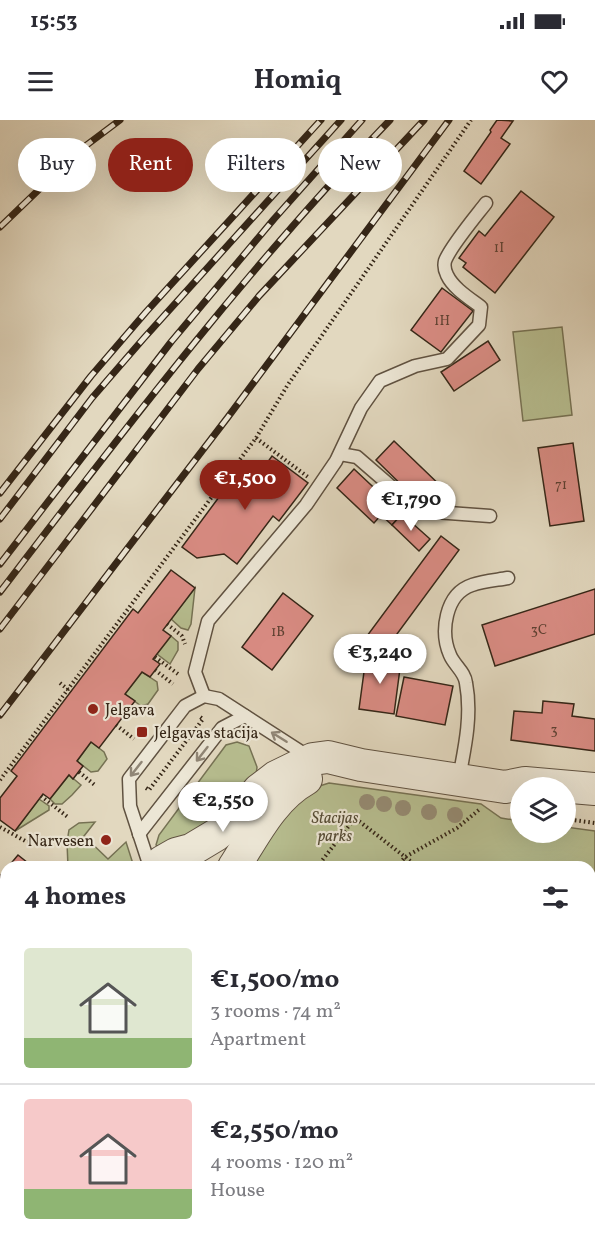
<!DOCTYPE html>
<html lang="en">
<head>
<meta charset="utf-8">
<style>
  :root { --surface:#fff; --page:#f7f7f7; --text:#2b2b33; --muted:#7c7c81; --line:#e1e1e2; --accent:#8f2418 }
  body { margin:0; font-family:Vollkorn,serif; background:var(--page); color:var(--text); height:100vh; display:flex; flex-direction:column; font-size:22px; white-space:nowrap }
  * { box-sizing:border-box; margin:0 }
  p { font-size:20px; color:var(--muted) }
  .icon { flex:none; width:33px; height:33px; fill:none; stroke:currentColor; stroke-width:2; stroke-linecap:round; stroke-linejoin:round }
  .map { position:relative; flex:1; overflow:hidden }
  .side { position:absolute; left:0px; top:741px; width:596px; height:384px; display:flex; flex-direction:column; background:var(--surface); border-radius:18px 18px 0 0; box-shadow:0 6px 24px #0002 }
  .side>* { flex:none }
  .top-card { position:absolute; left:18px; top:18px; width:560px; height:54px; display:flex; gap:12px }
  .buttons { position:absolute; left:510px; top:657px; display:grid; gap:12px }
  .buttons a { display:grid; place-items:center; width:66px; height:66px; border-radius:50%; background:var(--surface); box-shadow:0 6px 24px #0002; font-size:30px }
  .price { position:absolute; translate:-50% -51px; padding:0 14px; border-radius:21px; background:#fff; color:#222; font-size:20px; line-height:39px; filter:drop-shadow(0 2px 3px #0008) }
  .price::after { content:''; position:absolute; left:50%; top:36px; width:18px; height:14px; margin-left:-9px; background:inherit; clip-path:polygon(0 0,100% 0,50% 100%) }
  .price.current { background:var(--accent); color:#fff }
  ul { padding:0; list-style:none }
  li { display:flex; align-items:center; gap:18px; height:150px; padding:0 24px }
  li+li { border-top:2px solid var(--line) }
  li span { display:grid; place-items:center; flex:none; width:168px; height:120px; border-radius:6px; color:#555 }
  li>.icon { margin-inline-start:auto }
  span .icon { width:72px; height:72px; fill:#fffc; stroke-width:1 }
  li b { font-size:26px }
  h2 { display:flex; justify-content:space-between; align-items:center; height:72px; padding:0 24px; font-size:26px }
  .pill { padding:0 21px; border-radius:27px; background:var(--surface); box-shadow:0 6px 24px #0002; font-size:21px; line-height:54px }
  .pill.current { background:var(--accent); color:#fff }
  .status { display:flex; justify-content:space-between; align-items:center; height:42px; padding:0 30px; background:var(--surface); direction:ltr }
  .status svg { height:16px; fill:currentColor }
  header { display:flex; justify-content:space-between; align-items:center; height:78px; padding:0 24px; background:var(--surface); font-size:27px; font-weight:700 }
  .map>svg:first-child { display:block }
  .green { fill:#b7be90; stroke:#767254; stroke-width:1.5 }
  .building { fill:#da8c84; stroke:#352617; stroke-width:1.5 }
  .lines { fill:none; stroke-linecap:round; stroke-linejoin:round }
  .service-casing { stroke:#605241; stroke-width:15 }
  .tertiary-casing { stroke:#605241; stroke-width:34 }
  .path { stroke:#352617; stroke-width:4; stroke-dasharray:1.5 3; stroke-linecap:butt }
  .service { stroke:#ece6d5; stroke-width:12 }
  .tertiary { stroke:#ece6d5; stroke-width:32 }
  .rail-casing { stroke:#352617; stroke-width:7 }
  .rail { stroke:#ece6d5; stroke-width:4.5; stroke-dasharray:14; stroke-linecap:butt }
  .tree { fill:#958b73 }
  .oneway { stroke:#908676 }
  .poi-dot { fill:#8f2418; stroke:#ece6d5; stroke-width:2 }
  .labels { text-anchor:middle; stroke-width:4.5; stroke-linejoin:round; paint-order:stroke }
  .number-label { font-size:14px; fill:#5e4032 }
  .poi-label { font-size:16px; fill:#352617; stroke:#ece6d5; text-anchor:start }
  .park-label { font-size:16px; font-style:italic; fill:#564c35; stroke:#ece6d5 }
</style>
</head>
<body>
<div class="status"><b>15:53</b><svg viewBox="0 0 49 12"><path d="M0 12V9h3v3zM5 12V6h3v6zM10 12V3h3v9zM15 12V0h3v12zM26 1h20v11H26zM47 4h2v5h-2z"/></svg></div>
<header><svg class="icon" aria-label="menu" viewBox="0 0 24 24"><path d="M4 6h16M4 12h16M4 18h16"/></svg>Homiq<svg class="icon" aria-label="heart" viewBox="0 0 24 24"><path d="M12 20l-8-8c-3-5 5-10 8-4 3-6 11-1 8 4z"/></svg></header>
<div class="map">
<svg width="595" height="1125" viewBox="0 0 595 1125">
  <rect width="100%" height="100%" fill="#e2d8bf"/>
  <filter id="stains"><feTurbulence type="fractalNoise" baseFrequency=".00333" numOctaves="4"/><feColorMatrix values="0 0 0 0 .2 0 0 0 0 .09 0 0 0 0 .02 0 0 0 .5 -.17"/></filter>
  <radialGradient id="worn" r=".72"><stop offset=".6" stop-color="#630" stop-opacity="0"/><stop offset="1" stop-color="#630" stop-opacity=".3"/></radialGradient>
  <g class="green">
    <path d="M562,207L572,295L523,301L513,212Z"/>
    <path d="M195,468L191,504L188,510L181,508L171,499Z"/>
    <path d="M171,516L178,522V530L170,544L157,534Z"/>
    <path d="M142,552L157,562L158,570L148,584L141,586L125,574Z"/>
    <path d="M91,622L104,632L107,639L98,651L91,652L77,641Z"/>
    <path d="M237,622L249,626L257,647L255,664L231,693L162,729L156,725L159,715L226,625Z"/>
    <path d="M69,655L81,665L72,675L62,684H55L50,679Z"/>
    <path d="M329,663L481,684L501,698L520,701V712H566V707L595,711V1125H361L359,1119H590V747H253L254,738L260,727L310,669Z"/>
    <path d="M39,679L49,686V690L15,711Z"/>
    <path d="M95,702L84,716L108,739L126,722L134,747H68L67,722L69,710L79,703Z"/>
    <path d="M6,960V1000L0,1009V968Z"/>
    <path d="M6,1055V1119H9L5,1125H0V1063Z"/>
  </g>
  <g class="building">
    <path d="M497,0L513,1L501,18L510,24L481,64L464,51L491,12L490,10Z"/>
    <path d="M521,71L554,97L495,173L463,147L466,143L459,138L479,111L485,116Z"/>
    <path d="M442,168L473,191L441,232L411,210Z"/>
    <path d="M488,221L500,240L454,271L441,252Z"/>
    <path d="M394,321L448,373L435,386L426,377L420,383L376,340Z"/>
    <path d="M573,323L584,401L550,406L538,328Z"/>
    <path d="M272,336L308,363L279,401L273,396L237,444L224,434L197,438L182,427L245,342L260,353Z"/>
    <path d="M354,349L402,394L392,405L381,395L374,403L337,368Z"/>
    <path d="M402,394L430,419L419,431L392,405Z"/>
    <path d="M441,416L459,430L383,533L364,520Z"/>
    <path d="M171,450L195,468L163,510L171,516L153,539L160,544L150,557L142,552L125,574L135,581L99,628L91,622L77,641L83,646L73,659L69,655L50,679L43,674L15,711L0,700V678L17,656L11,651L133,489L138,493Z"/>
    <path d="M595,469V514L495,546L482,505Z"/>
    <path d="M283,473L313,496L272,550L242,527Z"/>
    <path d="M366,537L401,541L394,594L359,589Z"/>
    <path d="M404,557L453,566L445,605L396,596Z"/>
    <path d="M543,581L574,584L572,596L595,599V631L511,620L514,591L542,593Z"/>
    <path d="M18,735L33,747H8Z"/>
    <path d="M6,749V809L0,805V756Z"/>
    <path d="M218,1119H276L277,1120L265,1125H220Z"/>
  </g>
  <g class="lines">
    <defs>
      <g id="service">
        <path d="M340,334L357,337L409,382L435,392L490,396"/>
        <path d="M204,576L195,552L208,501L306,385L336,341L361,288L380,261L415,246L447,239L479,205L481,187C469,178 453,168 447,155C445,151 444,145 445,141C450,127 476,96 486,83"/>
        <path d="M459,658C465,627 472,595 466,563C465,552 454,545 450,535C440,512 445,474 472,465C483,461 497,460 508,458"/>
        <path d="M139,714L222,608L245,596"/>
        <path d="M150,747L130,686L129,659L185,586L204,576L219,579L309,637"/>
        <path d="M0,893L6,891"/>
        <path d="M0,1032L6,1024"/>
        <path d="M31,1125L36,1119"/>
        <path d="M90,1125L95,1119"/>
      </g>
      <g id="tertiary">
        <path d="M158,747L162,742L176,734L191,730L216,715L233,701L259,670L276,657L313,639L328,637L361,645L505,667L525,663L595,669"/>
        <path d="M234,747C254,716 272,678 306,659"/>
        <path d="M326,1119L328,1125"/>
      </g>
    </defs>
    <use href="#service" class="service-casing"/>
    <use href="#tertiary" class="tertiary-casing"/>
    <g class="path">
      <path d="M256,318L308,357"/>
      <path d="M167,504L182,516L185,524"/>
      <path d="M155,537L178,554"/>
      <path d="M155,550L173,564"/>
      <path d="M60,563L71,572"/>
      <path d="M116,605L134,619"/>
      <path d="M79,652L96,666"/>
      <path d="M0,660L256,318L287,266L471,0"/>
      <path d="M146,668L149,670L203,599L199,596"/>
      <path d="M41,676L69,698"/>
      <path d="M566,699L595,703"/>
      <path d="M0,707L27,722L53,719"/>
      <path d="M317,747L355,698L418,747"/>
      <path d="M397,747L405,737L457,708L480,689"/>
      <path d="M0,863L6,857"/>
      <path d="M590,872L595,871"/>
      <path d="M590,948L595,947"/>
      <path d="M590,966L595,972"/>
      <path d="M590,1043L595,1045"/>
      <path d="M590,1102L595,1104"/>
      <path d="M424,1125L431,1119"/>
    </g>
    <use href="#service" class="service"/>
    <use href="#tertiary" class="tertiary"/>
    <defs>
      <g id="rail">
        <path d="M0,107L80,30L120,0"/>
        <path d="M0,373L91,256L146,192L321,0"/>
        <path d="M0,399L92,278L144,218L341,0"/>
        <path d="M0,444L171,222L274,99L362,0"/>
        <path d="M0,472C124,310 248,147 390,0"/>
        <path d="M0,509L198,249L259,176L424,0"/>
        <path d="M0,595L228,297L449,0"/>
      </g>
    </defs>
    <use href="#rail" class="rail-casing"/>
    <use href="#rail" class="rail"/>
  </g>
  <g class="tree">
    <circle cx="367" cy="682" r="8"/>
    <circle cx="384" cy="684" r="8"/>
    <circle cx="403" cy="688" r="8"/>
    <circle cx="429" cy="692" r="8"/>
    <circle cx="455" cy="695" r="8"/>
  </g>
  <defs><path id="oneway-shaft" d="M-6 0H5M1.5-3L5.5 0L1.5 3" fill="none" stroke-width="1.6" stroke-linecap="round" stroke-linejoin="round" transform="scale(1.5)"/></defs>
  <g class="oneway">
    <use href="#oneway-shaft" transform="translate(279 617) rotate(-148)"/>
    <use href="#oneway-shaft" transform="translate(202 634) rotate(128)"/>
    <use href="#oneway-shaft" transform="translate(136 649) rotate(128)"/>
  </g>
  <g class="poi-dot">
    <circle cx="93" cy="589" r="6"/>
    <rect x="136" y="606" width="12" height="12" rx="3"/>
    <circle cx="106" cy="720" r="6"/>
  </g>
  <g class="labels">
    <g class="number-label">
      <text x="499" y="132">1I</text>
      <text x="442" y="205">1H</text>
      <text x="561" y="369">71</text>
      <text x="539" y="514">3C</text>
      <text x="278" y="516">1B</text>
      <text x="554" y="614">3</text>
    </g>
    <g class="poi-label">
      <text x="105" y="595">Jelgava</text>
      <text x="154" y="618">Jelgavas stacija</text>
      <text x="94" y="726" text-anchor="end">Narvesen</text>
    </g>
    <g class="park-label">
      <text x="335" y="703">Stacijas<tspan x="335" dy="18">parks</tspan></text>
    </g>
  </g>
  <rect width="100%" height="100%" filter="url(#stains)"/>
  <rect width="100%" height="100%" fill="url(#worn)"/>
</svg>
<div class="buttons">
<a><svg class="icon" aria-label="layers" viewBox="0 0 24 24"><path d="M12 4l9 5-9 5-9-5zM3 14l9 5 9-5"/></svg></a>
</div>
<b class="price current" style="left:245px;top:391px">€1,500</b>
<b class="price" style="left:411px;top:412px">€1,790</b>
<b class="price" style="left:380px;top:565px">€3,240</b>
<b class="price" style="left:223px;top:713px">€2,550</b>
<div class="top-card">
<a class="pill">Buy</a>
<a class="pill current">Rent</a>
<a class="pill">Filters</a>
<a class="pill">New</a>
</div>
<section class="side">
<h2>4 homes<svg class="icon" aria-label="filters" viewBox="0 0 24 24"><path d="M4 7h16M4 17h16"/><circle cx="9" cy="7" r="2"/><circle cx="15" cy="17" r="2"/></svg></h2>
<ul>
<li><span style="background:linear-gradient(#dfe7d0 75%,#8fb573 0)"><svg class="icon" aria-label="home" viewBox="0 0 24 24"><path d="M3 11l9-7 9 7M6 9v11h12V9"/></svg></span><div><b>€1,500/mo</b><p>3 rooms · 74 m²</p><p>Apartment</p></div></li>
<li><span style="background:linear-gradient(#f6c9c9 75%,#8fb573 0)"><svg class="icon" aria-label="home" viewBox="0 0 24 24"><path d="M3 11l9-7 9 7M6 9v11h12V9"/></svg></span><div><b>€2,550/mo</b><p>4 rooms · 120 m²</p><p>House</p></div></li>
</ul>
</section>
</div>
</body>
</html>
